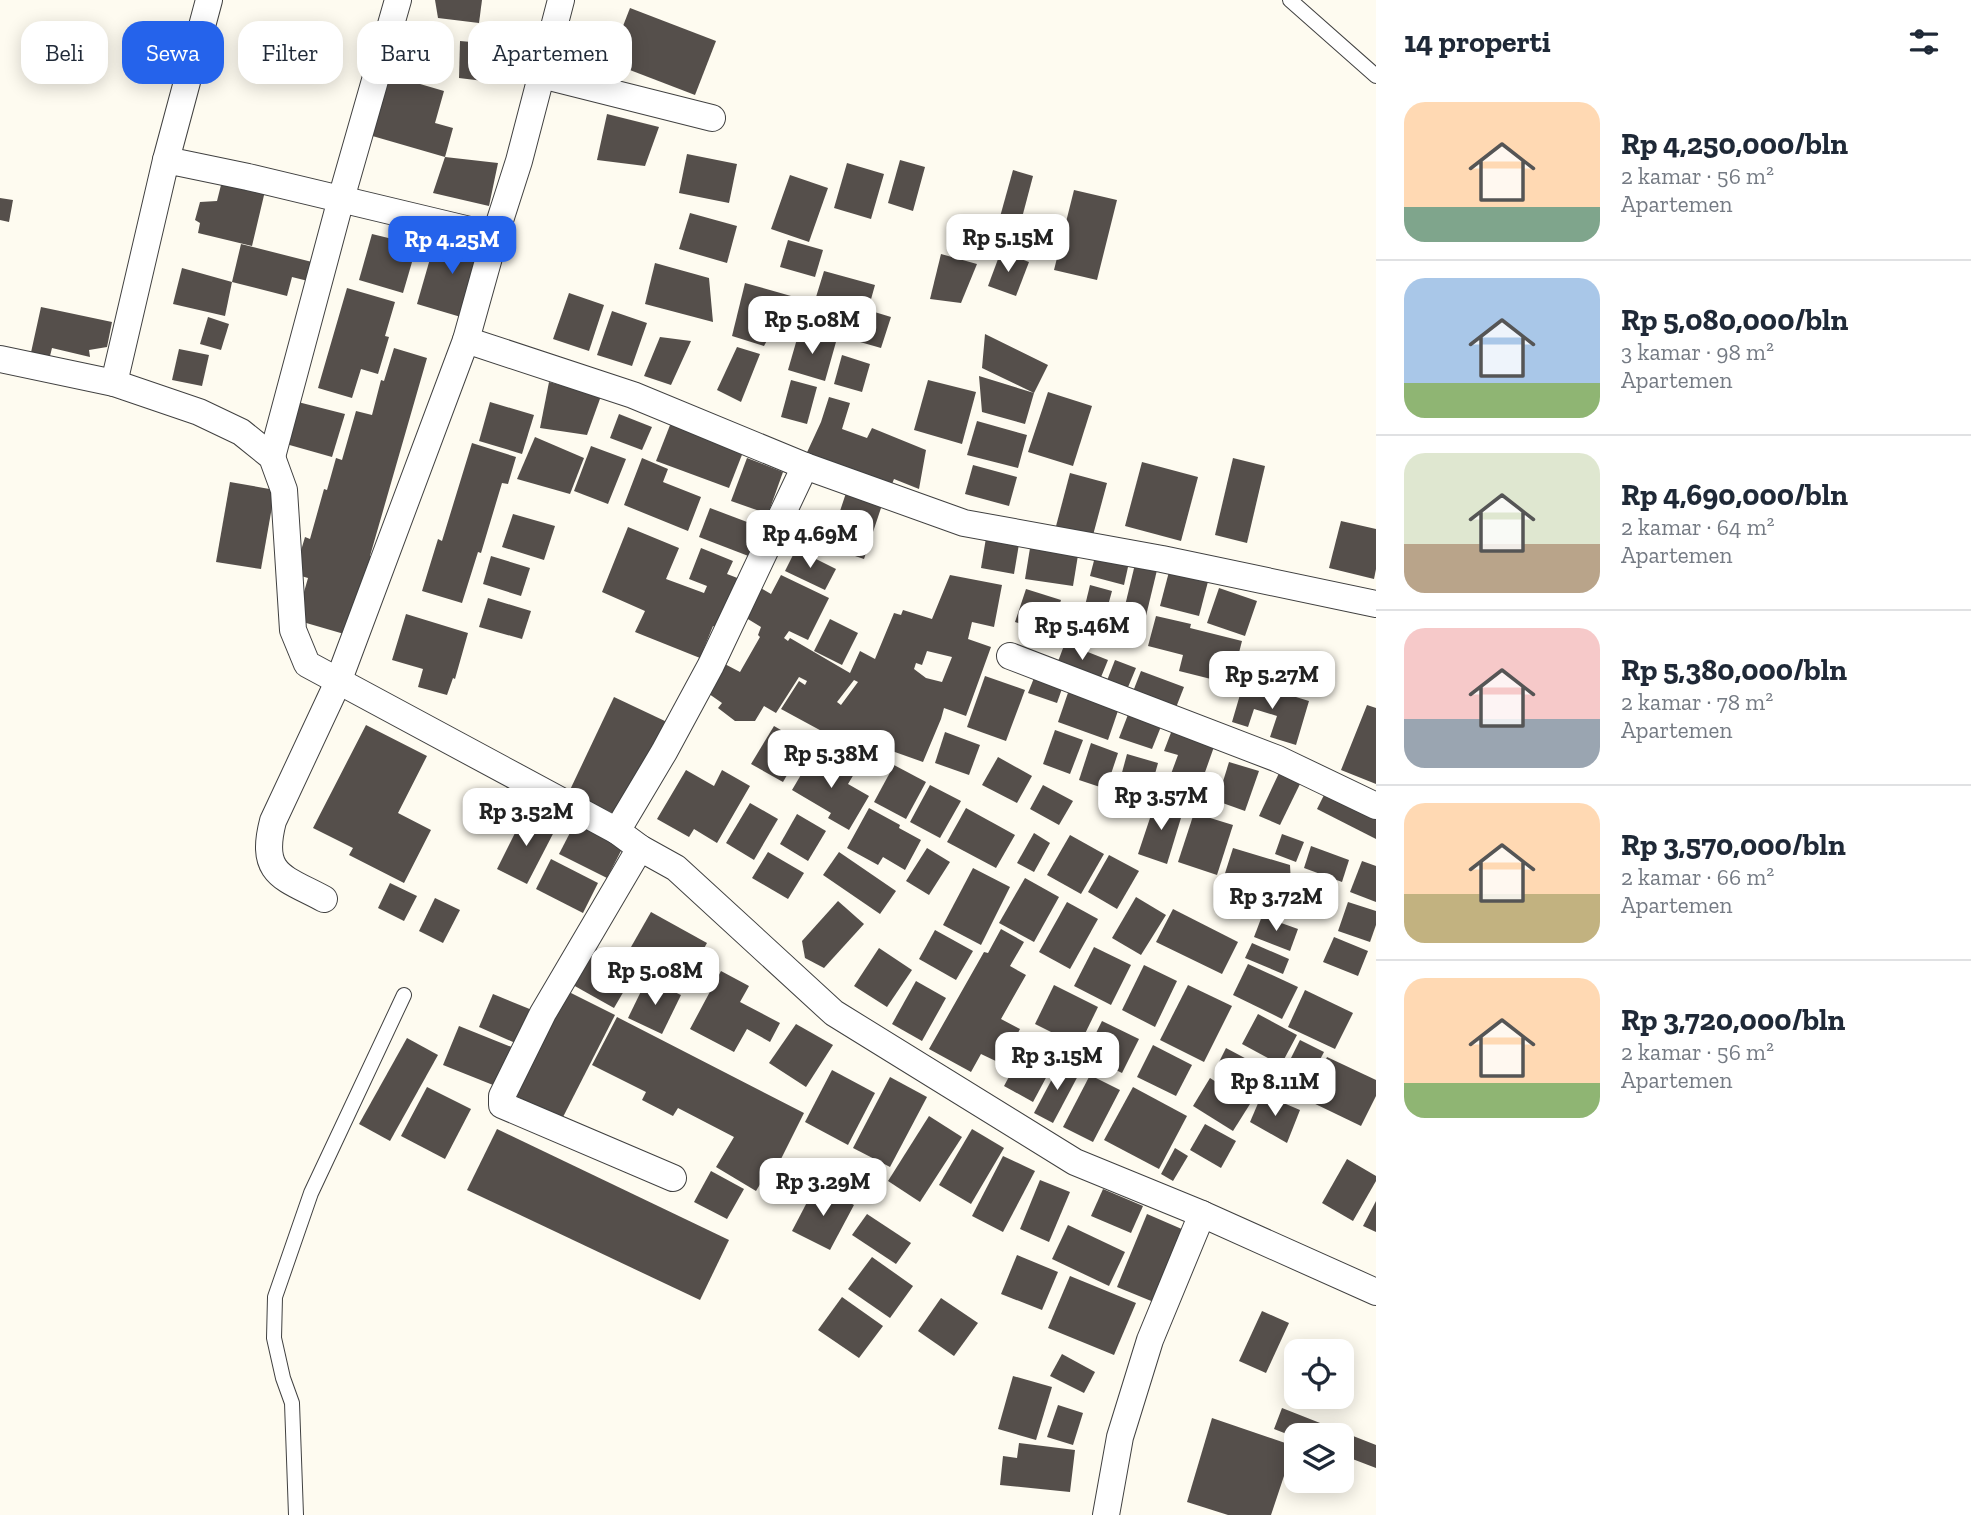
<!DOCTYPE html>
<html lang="id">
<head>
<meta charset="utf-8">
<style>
  :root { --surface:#fff; --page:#f6f6f7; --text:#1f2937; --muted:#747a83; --line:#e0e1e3; --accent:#2563eb }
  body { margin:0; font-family:"Zilla Slab",serif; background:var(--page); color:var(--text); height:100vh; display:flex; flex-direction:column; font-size:26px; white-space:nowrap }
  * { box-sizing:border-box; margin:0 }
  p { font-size:23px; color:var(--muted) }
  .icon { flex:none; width:38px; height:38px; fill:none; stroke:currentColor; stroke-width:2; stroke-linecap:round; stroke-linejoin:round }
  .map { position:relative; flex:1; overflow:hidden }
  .sheet { display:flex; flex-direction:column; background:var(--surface); width:595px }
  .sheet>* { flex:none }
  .banner { position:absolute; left:21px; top:21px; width:665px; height:63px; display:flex; gap:14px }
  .tools { position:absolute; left:1284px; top:1339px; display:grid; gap:14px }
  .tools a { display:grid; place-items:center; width:70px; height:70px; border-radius:14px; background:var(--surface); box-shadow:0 4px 18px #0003; font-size:35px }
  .price { position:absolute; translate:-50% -60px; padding:0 16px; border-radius:14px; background:#fff; color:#222; font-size:23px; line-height:46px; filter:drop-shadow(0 2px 4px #0008) }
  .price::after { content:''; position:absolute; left:50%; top:42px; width:21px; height:16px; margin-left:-10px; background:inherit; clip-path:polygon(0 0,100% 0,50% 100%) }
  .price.on { background:var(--accent); color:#fff }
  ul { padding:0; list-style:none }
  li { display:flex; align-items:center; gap:21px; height:175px; padding:0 28px }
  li+li { border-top:2px solid var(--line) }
  li span { display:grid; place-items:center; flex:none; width:196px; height:140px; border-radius:21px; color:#555 }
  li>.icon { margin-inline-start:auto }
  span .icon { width:84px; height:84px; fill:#fffc; stroke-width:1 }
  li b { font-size:30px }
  h2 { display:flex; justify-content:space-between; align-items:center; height:84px; padding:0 28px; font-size:30px }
  .tag { padding:0 24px; border-radius:21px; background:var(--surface); box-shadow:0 4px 18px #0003; font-size:24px; line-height:63px }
  .tag.on { background:var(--accent); color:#fff }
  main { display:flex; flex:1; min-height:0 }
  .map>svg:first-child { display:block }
  .building { fill:#554f4b; fill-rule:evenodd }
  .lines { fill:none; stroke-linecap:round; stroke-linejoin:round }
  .service-casing { stroke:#414141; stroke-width:16 }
  .minor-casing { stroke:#414141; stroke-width:28 }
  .service { stroke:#fff; stroke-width:14 }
  .minor { stroke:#fff; stroke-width:26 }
</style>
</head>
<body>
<main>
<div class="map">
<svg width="1376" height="1515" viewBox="0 0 1376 1515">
  <rect width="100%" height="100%" fill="#fefbf0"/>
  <g class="building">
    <path d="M435,0H482L479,23L438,18Z"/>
    <path d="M630,8L716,41L695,95L609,62Z"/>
    <path d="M460,41L506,45L508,84L459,78Z"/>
    <path d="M386,74L444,91L435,123L453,128L445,157L369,135Z"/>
    <path d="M607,114L659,127L645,166L597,160Z"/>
    <path d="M687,154L737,164L729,203L679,193Z"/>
    <path d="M445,157L498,163L489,206L433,193Z"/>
    <path d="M900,160L925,167L913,211L888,203Z"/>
    <path d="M847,163L884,174L871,219L834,208Z"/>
    <path d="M1013,170L1033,176L1014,248L993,242Z"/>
    <path d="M790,175L828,188L809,242L771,229Z"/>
    <path d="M222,181L265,191L252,246L198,233L200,223L195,220L200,202L217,201Z"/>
    <path d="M1074,190L1117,200L1097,280L1054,270Z"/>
    <path d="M0,198L13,200L9,222L0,220Z"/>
    <path d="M690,213L737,226L727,263L679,249Z"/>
    <path d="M438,231L482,244L471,320L417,304Z"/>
    <path d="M372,234L417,245L403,293L359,280Z"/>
    <path d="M788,240L823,250L815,277L780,267Z"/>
    <path d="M241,244L316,263L312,282L292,277L287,296L232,282Z"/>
    <path d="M1001,251L1029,262L1016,296L988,286Z"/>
    <path d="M941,254L977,264L961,303L930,299Z"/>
    <path d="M655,263L709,278L713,322L645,304Z"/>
    <path d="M182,268L232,282L225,316L173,304Z"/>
    <path d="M824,271L875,285L868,310L891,317L881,348L839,336L844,319L812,310Z"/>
    <path d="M745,283L791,296L764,346L732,336Z"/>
    <path d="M347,288L395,302L385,336L389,337L378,374L361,369L352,398L318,388Z"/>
    <path d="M569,293L604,305L589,351L553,339Z"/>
    <path d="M41,307L112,322L107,347L89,350L90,357L52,348L49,360L30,357Z"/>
    <path d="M612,311L647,323L632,366L597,355Z"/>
    <path d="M208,317L229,324L221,350L200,344Z"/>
    <path d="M799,332L836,342L825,381L788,370Z"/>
    <path d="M985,334L1048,365L1034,393L1025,424L982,412L979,376L1034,393L982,368Z"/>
    <path d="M660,337L691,341L671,385L644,376Z"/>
    <path d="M737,347L760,354L741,402L717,390Z"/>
    <path d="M394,348L427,358L370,556L373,557L351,636L296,620L308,578L294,574L305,537L310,539L324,489L327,490L336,458L342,460L356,411L372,415L381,380L384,381Z"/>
    <path d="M179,349L209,355L202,386L172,380Z"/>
    <path d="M842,355L870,364L862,392L834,384Z"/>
    <path d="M791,380L817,387L807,424L781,417Z"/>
    <path d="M928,380L976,392L962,444L914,430Z"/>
    <path d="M549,382L601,396L587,435L540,428Z"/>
    <path d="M1048,392L1092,406L1073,466L1028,452Z"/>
    <path d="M829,397L850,403L842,429L867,438L872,428L926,450L919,489L894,479L888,494L803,461L821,422Z"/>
    <path d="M298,402L345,414L332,457L286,444Z"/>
    <path d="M490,402L534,415L522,454L479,441Z"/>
    <path d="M619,414L652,427L642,450L610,438Z"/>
    <path d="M672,420L745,447L729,488L656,461Z"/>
    <path d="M977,421L1027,435L1018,468L967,455Z"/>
    <path d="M535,437L584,458L570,494L517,479Z"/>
    <path d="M472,443L516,457L508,484L502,483L481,553L478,552L462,603L422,591L438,539L442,541Z"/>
    <path d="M591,446L626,459L608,504L574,491Z"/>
    <path d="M642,458L668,469L663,482L701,497L688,531L624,505Z"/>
    <path d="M747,458L783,472L768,514L731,501Z"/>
    <path d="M1233,458L1265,466L1247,543L1215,535Z"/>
    <path d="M1142,462L1198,477L1181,541L1125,526Z"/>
    <path d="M973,465L1017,477L1009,506L965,494Z"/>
    <path d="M1070,473L1107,483L1092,539L1055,530Z"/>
    <path d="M230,482L275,490L261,569L216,562Z"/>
    <path d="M847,490L883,502L864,559L828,547Z"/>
    <path d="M710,508L763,528L751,557L699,537Z"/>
    <path d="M513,514L555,526L544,560L502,547Z"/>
    <path d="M1341,521L1376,529V569L1374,579L1329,568Z"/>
    <path d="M628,527L679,548L666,579L704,593L707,586L689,579L701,548L733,561L727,574L740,579L720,629L713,626L700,658L635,632L645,611L602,592Z"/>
    <path d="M987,532L1020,538L1014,574L981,568Z"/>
    <path d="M1031,542L1079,549L1073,586L1025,579Z"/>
    <path d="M796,549L836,569L825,590L785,571Z"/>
    <path d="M1097,549L1130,558L1124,585L1090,576Z"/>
    <path d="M491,556L530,568L521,596L483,584Z"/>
    <path d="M1136,560L1158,566L1145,620L1123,614Z"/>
    <path d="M1171,564L1210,574L1199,616L1160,606Z"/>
    <path d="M781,575L829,598L808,640L789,631L784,638L788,641L790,638L850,673L860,651L875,659L894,613L901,615L903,610L932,619L950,575L1002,585L994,627L972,622L968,639L991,647L966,716L944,708L941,719L923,762L892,751L889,757L879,752L875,760L781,709L799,681L805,685L807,681L799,677L776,713L764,706L755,721H735L718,708L722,703L702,689L721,662L740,672L760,637L758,635L761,627L738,613L754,584L771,594ZM927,651L952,657L942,682L926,678L914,669L916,663L922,665ZM854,680L858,682L841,705L837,702Z"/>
    <path d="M1090,585L1112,591L1103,624L1082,618Z"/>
    <path d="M1219,588L1257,601L1245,636L1207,623Z"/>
    <path d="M1026,589L1061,600L1050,634L1015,622Z"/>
    <path d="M488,598L531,611L522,639L479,627Z"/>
    <path d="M406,614L468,633L455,679L453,678L447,695L418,687L423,669L392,660Z"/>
    <path d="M1156,616L1191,624L1190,628L1242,641L1231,684L1179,671L1183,655L1148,646Z"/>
    <path d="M830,619L858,633L842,665L814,651Z"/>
    <path d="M1065,643L1108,660L1099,682L1057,664Z"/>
    <path d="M1115,660L1136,668L1126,692L1106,683Z"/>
    <path d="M1141,671L1184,687L1175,710L1132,694Z"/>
    <path d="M1036,673L1064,683L1057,703L1028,693Z"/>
    <path d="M985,676L1025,690L1006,741L967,727Z"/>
    <path d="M1244,681L1309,701L1296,745L1270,737L1277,716L1254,709L1248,727L1232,722Z"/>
    <path d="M1071,684L1121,702L1108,740L1058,722Z"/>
    <path d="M614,697L667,722L621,817L569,792Z"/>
    <path d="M1367,705L1376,708V784L1341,770Z"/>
    <path d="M1129,712L1162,724L1152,749L1119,738Z"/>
    <path d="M366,725L427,756L398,813L431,830L404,883L349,855L353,848L313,828Z"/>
    <path d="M774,726L805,744L783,782L751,764Z"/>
    <path d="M1055,730L1083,740L1070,774L1043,764Z"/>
    <path d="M1172,730L1215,744L1198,792L1168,782L1178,755L1164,751Z"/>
    <path d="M945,732L980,745L969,775L935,763Z"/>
    <path d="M1091,743L1118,753L1106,789L1079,780Z"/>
    <path d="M815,751L854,774L848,784L869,796L849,830L828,818L831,813L792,790Z"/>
    <path d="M1127,754L1158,763L1145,810L1114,802Z"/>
    <path d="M998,757L1032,776L1017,803L982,785Z"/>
    <path d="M1229,762L1259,771L1245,811L1217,801Z"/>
    <path d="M894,765L926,782L906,819L874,802Z"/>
    <path d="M686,770L714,786L722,770L750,786L717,843L694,829L689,837L657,819Z"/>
    <path d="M1279,773L1300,784L1280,825L1259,816Z"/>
    <path d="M930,785L961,801L940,838L910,822Z"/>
    <path d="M1043,785L1073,801L1059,825L1030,809Z"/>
    <path d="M507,787L524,795L505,832L488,824Z"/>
    <path d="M1327,789L1376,814V839L1317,809Z"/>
    <path d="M1156,800L1184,808L1167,864L1138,854Z"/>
    <path d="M750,803L778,819L754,860L726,843Z"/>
    <path d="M869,808L900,825L899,828L921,840L905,870L883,857L878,865L847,848Z"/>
    <path d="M966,808L1015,835L996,868L947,842Z"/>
    <path d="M525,813L556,828L527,884L497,869Z"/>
    <path d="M1194,813L1233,825L1217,875L1178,862Z"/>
    <path d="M797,814L826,831L808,861L780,844Z"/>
    <path d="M575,823L623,847L607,878L559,854Z"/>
    <path d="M1034,833L1050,843L1034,872L1017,863Z"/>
    <path d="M1282,834L1304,842L1296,862L1275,854Z"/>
    <path d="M1070,835L1104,854L1081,894L1047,875Z"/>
    <path d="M1311,846L1349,860L1342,882L1304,868Z"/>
    <path d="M927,848L950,862L929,895L906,881Z"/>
    <path d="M1233,848L1290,865L1291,884L1317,892L1309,918L1220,889Z"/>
    <path d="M768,852L804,873L788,899L752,878Z"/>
    <path d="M839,852L896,891L880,914L823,875Z"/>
    <path d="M1109,855L1139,871L1117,909L1088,892Z"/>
    <path d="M551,859L598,883L583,913L536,889Z"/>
    <path d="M1362,861L1376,866V902L1350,892Z"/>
    <path d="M973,868L1010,887L981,945L943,925Z"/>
    <path d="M1025,878L1059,897L1034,942L999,923Z"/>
    <path d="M390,883L417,896L404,921L378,908Z"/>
    <path d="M1136,897L1166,915L1141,955L1112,938Z"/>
    <path d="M435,898L460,910L443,943L419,931Z"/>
    <path d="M838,901L864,924L824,968L805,958L802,941Z"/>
    <path d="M1067,902L1098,919L1070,969L1039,952Z"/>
    <path d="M1348,902L1376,911V925L1370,942L1338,931Z"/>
    <path d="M1173,909L1238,942L1222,974L1156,942Z"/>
    <path d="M651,912L707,943L683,986L627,954Z"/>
    <path d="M1262,916L1298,929L1290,951L1254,937Z"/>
    <path d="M1001,929L1024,942L1010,966L1026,975L1001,1019L1020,1029L1002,1064L981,1054L971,1072L929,1049L984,952L988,953Z"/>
    <path d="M935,930L973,951L956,980L919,959Z"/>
    <path d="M1334,937L1368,951L1358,976L1323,962Z"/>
    <path d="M1252,943L1289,959L1283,974L1245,958Z"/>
    <path d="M1094,947L1131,965L1111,1005L1074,986Z"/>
    <path d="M595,948L635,972L614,1008L573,985Z"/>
    <path d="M879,948L912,970L887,1007L854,986Z"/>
    <path d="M1248,964L1298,987L1282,1019L1233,995Z"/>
    <path d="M1144,965L1177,981L1155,1027L1122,1010Z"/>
    <path d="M721,971L749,986L740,1002L780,1023L770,1042L747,1029L734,1052L690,1029Z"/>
    <path d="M647,979L681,995L662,1034L628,1018Z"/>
    <path d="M916,981L946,998L922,1041L892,1024Z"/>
    <path d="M1054,985L1098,1007L1079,1046L1035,1024Z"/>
    <path d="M1188,985L1232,1006L1204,1062L1160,1040Z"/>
    <path d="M565,990L615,1015L562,1119L512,1094Z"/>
    <path d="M1305,990L1353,1013L1335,1049L1288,1027Z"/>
    <path d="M493,994L537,1012L522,1046L479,1027Z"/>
    <path d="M1258,1014L1297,1035L1281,1065L1242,1044Z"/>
    <path d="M617,1017L804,1113L780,1161L776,1158L756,1191L716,1167L734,1137L678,1108L673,1116L642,1100L646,1092L592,1065Z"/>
    <path d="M1102,1021L1139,1039L1122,1073L1085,1055Z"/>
    <path d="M796,1024L833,1045L806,1087L769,1063Z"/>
    <path d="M459,1026L519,1050L503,1089L443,1065Z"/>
    <path d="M407,1038L438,1055L390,1141L359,1124Z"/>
    <path d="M1300,1040L1324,1052L1297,1103L1274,1092Z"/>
    <path d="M1026,1045L1055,1061L1033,1102L1004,1086Z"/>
    <path d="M1153,1045L1192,1065L1176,1096L1137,1077Z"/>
    <path d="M1226,1048L1273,1073L1265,1088L1218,1064Z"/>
    <path d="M1327,1057L1376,1080V1096L1361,1126L1307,1100Z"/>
    <path d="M1061,1062L1080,1072L1053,1123L1034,1113Z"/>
    <path d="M832,1070L875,1093L848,1145L805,1122Z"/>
    <path d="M1090,1075L1120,1090L1093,1142L1063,1127Z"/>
    <path d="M890,1077L927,1097L890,1167L853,1148Z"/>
    <path d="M1210,1078L1250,1104L1233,1131L1193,1106Z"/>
    <path d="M427,1087L471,1109L445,1159L401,1136Z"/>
    <path d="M1133,1087L1187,1116L1159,1169L1104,1140Z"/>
    <path d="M1262,1094L1300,1110L1287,1143L1250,1122Z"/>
    <path d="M929,1116L962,1137L920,1202L888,1181Z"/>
    <path d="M1205,1124L1236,1141L1221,1168L1190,1150Z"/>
    <path d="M497,1129L729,1240L700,1300L467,1190Z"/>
    <path d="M972,1129L1004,1148L971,1204L939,1185Z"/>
    <path d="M1175,1148L1188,1156L1173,1181L1161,1174Z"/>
    <path d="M1003,1156L1035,1171L1003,1232L972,1216Z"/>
    <path d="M1347,1159L1376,1176V1181L1353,1221L1322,1203Z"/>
    <path d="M711,1171L744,1189L727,1219L694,1202Z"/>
    <path d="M1040,1180L1070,1192L1049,1242L1020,1229Z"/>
    <path d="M816,1185L854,1205L830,1250L792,1231Z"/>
    <path d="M1103,1189L1143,1206L1131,1233L1091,1216Z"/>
    <path d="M1376,1201V1232L1363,1226Z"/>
    <path d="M867,1214L911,1243L896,1264L852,1235Z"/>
    <path d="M1147,1214L1191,1233L1161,1305L1117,1287Z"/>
    <path d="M1068,1225L1125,1252L1109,1286L1052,1259Z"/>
    <path d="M1017,1255L1058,1272L1042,1310L1001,1294Z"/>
    <path d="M872,1257L913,1286L890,1318L848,1289Z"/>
    <path d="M1070,1276L1136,1303L1114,1355L1048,1328Z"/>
    <path d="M842,1297L883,1326L859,1358L818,1330Z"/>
    <path d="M941,1298L978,1323L954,1356L918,1331Z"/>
    <path d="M1262,1311L1289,1323L1266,1373L1239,1361Z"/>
    <path d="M1062,1354L1095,1372L1084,1393L1050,1376Z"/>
    <path d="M1013,1376L1052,1387L1036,1440L998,1429Z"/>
    <path d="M1058,1405L1083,1413L1073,1445L1047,1437Z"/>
    <path d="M1282,1408L1376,1445V1468L1342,1455V1435H1297V1438L1274,1429Z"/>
    <path d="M1212,1418L1294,1446L1271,1515H1228L1187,1502Z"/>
    <path d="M1019,1443L1075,1450L1070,1492L1000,1485L1003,1456L1017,1458Z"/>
  </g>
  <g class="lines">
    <defs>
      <g id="service">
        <path d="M1290,0L1376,76"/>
        <path d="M296,1515L292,1403L283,1378L274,1338L275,1297L311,1193L404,995"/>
      </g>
      <g id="minor">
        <path d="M541,75L712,118"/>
        <path d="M166,160L209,0"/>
        <path d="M466,340L495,236L519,161L561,0"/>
        <path d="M0,359L114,383L199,412L241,432L272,457L284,490L293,630L307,664L617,831L640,848L676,868L834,1013L1075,1162L1202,1214L1376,1292"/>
        <path d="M114,383L166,160L248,177L495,236"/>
        <path d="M272,457L341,199L398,0"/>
        <path d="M1010,656L1278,759L1376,806"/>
        <path d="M617,831L664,752L711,665L805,466"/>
        <path d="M640,848L543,1013L502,1096V1105L673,1178"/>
        <path d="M324,899C283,877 259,875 273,821L338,682L466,340L633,395L805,466L964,523L1162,559L1376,604"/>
        <path d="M1106,1515L1120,1437L1150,1340L1202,1214"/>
      </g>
    </defs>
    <use href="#service" class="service-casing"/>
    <use href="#minor" class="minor-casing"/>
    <use href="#service" class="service"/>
    <use href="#minor" class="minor"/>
  </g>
</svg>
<div class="tools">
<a><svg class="icon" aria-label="locate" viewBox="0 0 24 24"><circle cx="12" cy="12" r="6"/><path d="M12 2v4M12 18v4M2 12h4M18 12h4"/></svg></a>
<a><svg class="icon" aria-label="layers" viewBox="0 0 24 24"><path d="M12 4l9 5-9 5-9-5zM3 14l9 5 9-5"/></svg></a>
</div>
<b class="price" style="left:1008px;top:274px">Rp 5.15M</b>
<b class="price on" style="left:452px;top:276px">Rp 4.25M</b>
<b class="price" style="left:812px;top:356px">Rp 5.08M</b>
<b class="price" style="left:810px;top:570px">Rp 4.69M</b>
<b class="price" style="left:1082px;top:662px">Rp 5.46M</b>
<b class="price" style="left:1272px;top:711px">Rp 5.27M</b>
<b class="price" style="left:831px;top:790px">Rp 5.38M</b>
<b class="price" style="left:1161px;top:832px">Rp 3.57M</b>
<b class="price" style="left:526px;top:848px">Rp 3.52M</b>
<b class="price" style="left:1276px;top:933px">Rp 3.72M</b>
<b class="price" style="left:655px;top:1007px">Rp 5.08M</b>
<b class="price" style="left:1057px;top:1092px">Rp 3.15M</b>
<b class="price" style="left:1275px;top:1118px">Rp 8.11M</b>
<b class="price" style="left:823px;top:1218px">Rp 3.29M</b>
<div class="banner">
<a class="tag">Beli</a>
<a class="tag on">Sewa</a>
<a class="tag">Filter</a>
<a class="tag">Baru</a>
<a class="tag">Apartemen</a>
</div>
</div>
<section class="sheet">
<h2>14 properti<svg class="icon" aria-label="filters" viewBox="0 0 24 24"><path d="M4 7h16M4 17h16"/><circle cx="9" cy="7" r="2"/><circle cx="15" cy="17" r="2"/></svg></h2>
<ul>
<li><span style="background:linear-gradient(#ffd9b3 75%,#7fa58c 0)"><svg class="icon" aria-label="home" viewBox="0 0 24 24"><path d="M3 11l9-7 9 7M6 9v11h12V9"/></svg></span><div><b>Rp 4,250,000/bln</b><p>2 kamar · 56 m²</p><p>Apartemen</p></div></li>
<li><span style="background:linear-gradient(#a9c7e8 75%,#8fb573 0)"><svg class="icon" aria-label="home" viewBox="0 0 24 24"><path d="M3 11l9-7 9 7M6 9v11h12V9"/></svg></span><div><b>Rp 5,080,000/bln</b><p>3 kamar · 98 m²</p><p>Apartemen</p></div></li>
<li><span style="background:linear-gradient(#dfe7d0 65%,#b9a48a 0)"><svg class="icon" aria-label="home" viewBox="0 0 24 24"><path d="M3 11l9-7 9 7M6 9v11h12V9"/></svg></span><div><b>Rp 4,690,000/bln</b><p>2 kamar · 64 m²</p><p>Apartemen</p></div></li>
<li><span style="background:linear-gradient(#f6c9c9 65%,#9aa5b1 0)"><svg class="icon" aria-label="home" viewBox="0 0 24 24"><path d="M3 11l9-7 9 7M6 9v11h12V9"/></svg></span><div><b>Rp 5,380,000/bln</b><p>2 kamar · 78 m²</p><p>Apartemen</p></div></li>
<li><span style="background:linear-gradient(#ffd9b3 65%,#c2b280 0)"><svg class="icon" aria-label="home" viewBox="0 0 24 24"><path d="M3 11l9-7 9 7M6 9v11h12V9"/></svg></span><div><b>Rp 3,570,000/bln</b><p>2 kamar · 66 m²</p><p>Apartemen</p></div></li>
<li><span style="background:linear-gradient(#ffd9b3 75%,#8fb573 0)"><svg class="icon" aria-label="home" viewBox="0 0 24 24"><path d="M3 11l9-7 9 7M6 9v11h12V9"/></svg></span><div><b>Rp 3,720,000/bln</b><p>2 kamar · 56 m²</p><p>Apartemen</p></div></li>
</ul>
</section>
</main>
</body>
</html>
